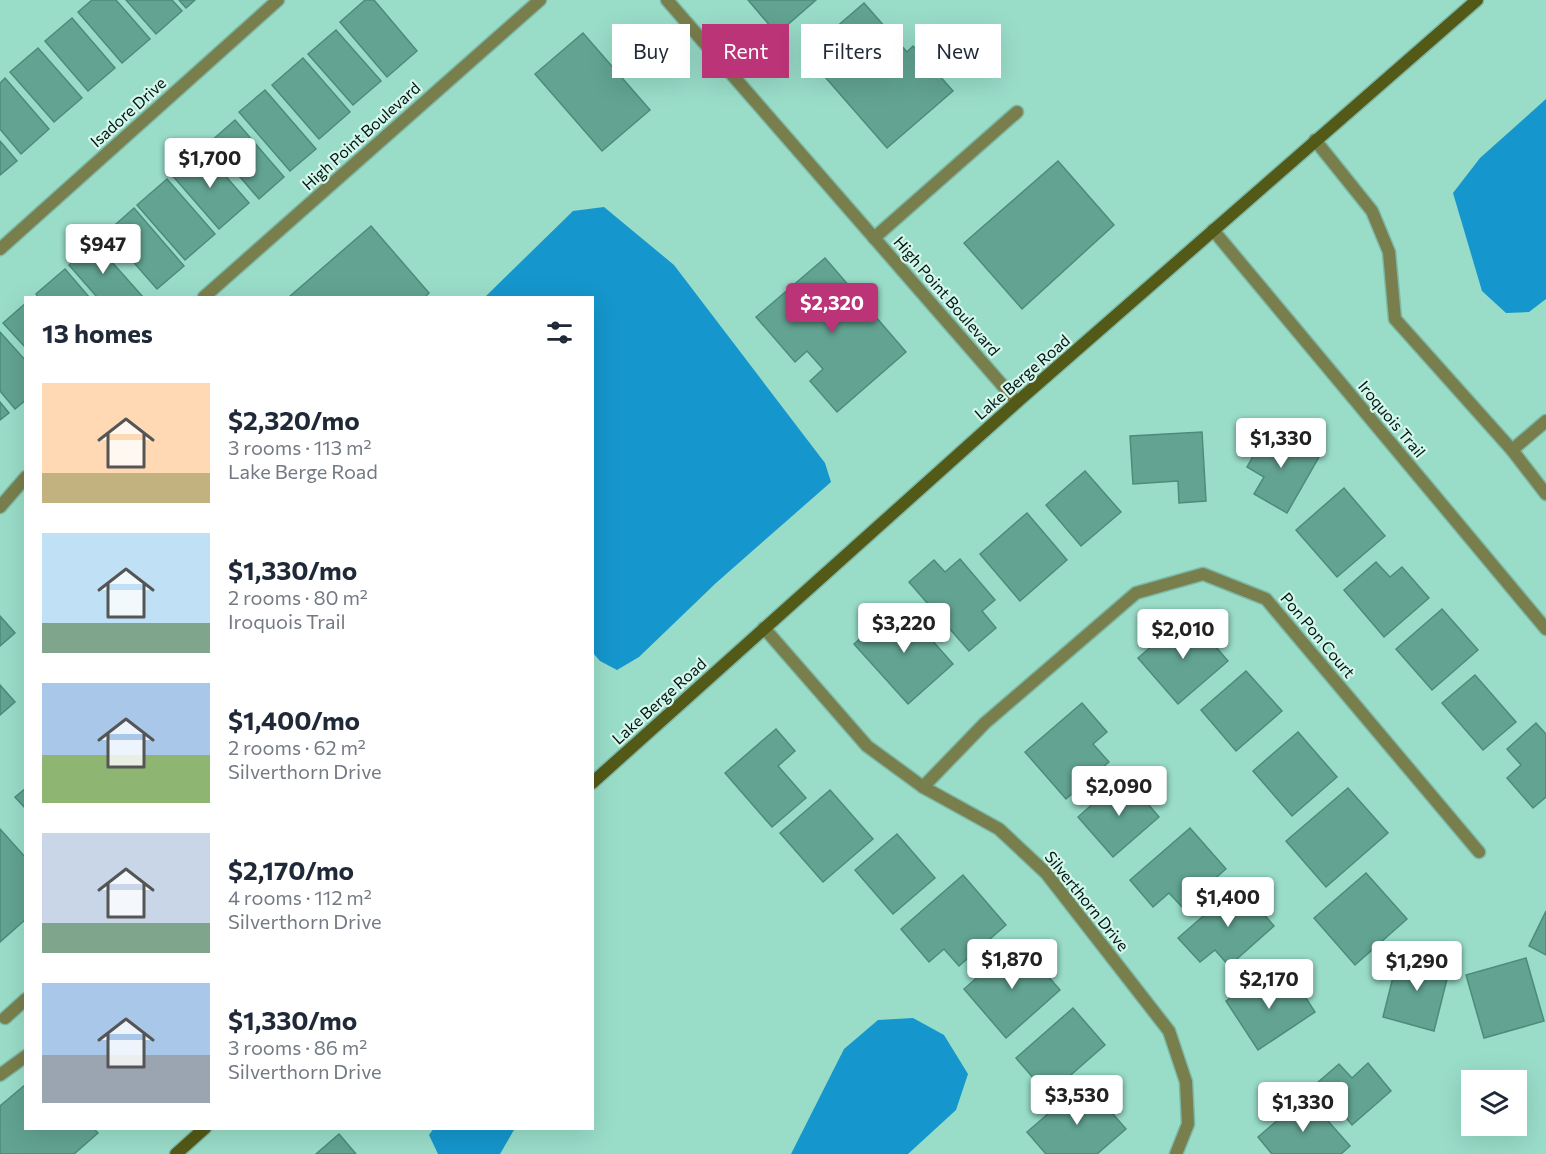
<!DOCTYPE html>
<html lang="en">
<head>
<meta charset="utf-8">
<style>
  :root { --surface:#fff; --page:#f6f6f7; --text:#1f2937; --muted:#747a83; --accent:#ba3477 }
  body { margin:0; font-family:Commissioner,sans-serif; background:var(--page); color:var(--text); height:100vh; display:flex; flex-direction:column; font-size:22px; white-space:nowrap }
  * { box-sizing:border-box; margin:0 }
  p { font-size:20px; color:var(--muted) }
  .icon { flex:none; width:33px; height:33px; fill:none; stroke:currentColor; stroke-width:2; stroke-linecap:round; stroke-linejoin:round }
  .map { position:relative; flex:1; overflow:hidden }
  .side { position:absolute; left:24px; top:296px; width:570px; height:834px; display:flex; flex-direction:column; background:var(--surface); border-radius:0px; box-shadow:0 6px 24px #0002 }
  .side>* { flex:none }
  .hud { position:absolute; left:612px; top:24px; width:570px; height:54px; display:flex; gap:12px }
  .controls { position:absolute; left:1461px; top:1070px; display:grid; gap:12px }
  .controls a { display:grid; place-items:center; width:66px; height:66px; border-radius:0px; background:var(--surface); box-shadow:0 6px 24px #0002; font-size:30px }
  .price { position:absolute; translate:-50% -51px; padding:0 14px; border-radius:6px; background:#fff; color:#222; font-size:20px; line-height:39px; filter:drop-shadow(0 2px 3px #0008) }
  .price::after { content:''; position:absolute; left:50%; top:36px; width:18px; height:14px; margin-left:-9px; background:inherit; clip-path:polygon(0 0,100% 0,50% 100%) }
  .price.on { background:var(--accent); color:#fff }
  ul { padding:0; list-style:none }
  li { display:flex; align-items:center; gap:18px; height:150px; padding:0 18px }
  li span { display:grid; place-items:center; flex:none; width:168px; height:120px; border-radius:0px; color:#555 }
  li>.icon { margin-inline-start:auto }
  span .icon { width:72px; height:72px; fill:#fffc; stroke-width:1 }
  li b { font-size:26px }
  h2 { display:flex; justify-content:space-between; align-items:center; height:72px; padding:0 18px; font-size:26px }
  .chip { padding:0 21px; border-radius:0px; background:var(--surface); box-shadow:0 6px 24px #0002; font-size:21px; line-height:54px }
  .chip.on { background:var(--accent); color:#fff }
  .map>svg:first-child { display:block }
  .water { fill:#1596cc }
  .building { fill:#62a391; stroke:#4b8c7b; stroke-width:1.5 }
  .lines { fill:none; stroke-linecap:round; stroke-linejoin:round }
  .lane-casing { stroke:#7db9a8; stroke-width:15 }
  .street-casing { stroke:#7db9a8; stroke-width:15 }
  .secondary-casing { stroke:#7db9a8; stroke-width:15 }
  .lane { stroke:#797f4c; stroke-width:12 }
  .street { stroke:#797f4c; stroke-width:12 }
  .secondary { stroke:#535916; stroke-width:12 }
  .labels { text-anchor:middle; stroke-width:4.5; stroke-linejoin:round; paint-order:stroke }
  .street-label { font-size:16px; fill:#001711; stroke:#d5f6eb }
</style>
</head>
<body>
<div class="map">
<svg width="1546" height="1154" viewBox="0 0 1546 1154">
  <rect width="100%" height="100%" fill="#99ddc9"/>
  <g class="water">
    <path d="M1546,99V299L1529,312L1506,313L1482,291L1453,193L1480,158Z"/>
    <path d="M604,207L674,265L825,463L831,482L716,583L639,657L617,670L600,661L593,653L592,297H485L573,211Z"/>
    <path d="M913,1018L944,1035L968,1074L956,1110L908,1154H791L844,1049L878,1020Z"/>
    <path d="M434,1128H515L500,1154H438L429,1135Z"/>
  </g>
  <g class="building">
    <path d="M92,0H116L150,39L122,63L78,12Z"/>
    <path d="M126,0H172L182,11L156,34Z"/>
    <path d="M179,0H195L186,8Z"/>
    <path d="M365,0H374L417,51L387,77L340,22Z"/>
    <path d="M748,0H816L777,34Z"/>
    <path d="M864,3L907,52L913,46L953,91L887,148L805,54Z"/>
    <path d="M72,18L115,68L88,91L45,41Z"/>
    <path d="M336,30L381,81L353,105L308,54Z"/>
    <path d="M583,33L650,110L602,151L535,74Z"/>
    <path d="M38,48L82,98L54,122L10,72Z"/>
    <path d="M303,58L350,112L319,139L272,85Z"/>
    <path d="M5,78L49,129L21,154L0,129V83Z"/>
    <path d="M265,90L316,149L290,171L239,112Z"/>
    <path d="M235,120L284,177L259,199L210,142Z"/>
    <path d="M0,141L17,161L0,175Z"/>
    <path d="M202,149L249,203L219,229L172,175Z"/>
    <path d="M1058,161L1114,225L1022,309L964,243Z"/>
    <path d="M167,179L215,234L185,260L137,205Z"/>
    <path d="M134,208L184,266L157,289L107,232Z"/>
    <path d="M371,226L429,293L425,297H289Z"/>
    <path d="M95,243L143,297H97L69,265Z"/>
    <path d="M825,258L906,352L837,412L810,381L823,369L807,351L795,362L756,317Z"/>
    <path d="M65,269L89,297H38L36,294Z"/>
    <path d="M26,303V348L3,323Z"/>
    <path d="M0,332L26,361V400L15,409L0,391Z"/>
    <path d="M0,402L9,413L0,420Z"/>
    <path d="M1269,428L1319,457L1287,513L1254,494L1264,477L1247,467Z"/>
    <path d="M1202,432L1206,501L1179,503L1178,481L1133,484L1130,436Z"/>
    <path d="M1085,471L1121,512L1081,546L1046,505Z"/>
    <path d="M1344,488L1385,536L1337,577L1296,530Z"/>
    <path d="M1027,513L1067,560L1020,601L980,554Z"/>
    <path d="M960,559L995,600L982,611L996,628L969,651L909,582L934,560L945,572Z"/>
    <path d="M1376,562L1390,577L1402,567L1429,598L1384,637L1344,590Z"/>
    <path d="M900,604L953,664L908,704L854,644Z"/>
    <path d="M1442,609L1478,650L1432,690L1396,649Z"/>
    <path d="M1188,615L1228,661L1178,704L1138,658Z"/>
    <path d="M0,616L15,633L0,646Z"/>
    <path d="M1246,671L1282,711L1236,751L1201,710Z"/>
    <path d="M1475,675L1516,722L1483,750L1442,703Z"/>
    <path d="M0,685L15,702L0,715Z"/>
    <path d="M1082,703L1107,732L1093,744L1109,762L1066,799L1025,752Z"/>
    <path d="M1536,723L1546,734V797L1533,808L1507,778L1521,765L1507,749Z"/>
    <path d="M776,729L795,751L778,766L806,798L772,827L725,773Z"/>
    <path d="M1298,732L1337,777L1292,816L1253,771Z"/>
    <path d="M1124,776L1159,817L1113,857L1078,817Z"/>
    <path d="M26,788V809L15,797Z"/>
    <path d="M1348,788L1388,833L1326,887L1286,841Z"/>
    <path d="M830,790L873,839L823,882L780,833Z"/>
    <path d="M1190,828L1226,869L1182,907L1169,893L1153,907L1130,880Z"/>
    <path d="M0,829L26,858V919L0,942Z"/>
    <path d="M897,834L935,878L893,914L855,870Z"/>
    <path d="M1366,873L1407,919L1355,965L1314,918Z"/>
    <path d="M963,875L1006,925L959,966L944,949L929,962L901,929Z"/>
    <path d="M1239,885L1274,926L1229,966L1215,950L1200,962L1178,938Z"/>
    <path d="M1546,911V955L1529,946Z"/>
    <path d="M1018,942L1060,990L1006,1038L964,989Z"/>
    <path d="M1399,953L1450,967L1434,1031L1383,1017Z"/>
    <path d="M1526,958L1544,1021L1484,1038L1466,975Z"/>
    <path d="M1268,973L1282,993L1297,984L1315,1012L1258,1050L1226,1001Z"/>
    <path d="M1073,1008L1105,1045L1048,1095L1016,1058Z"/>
    <path d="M1368,1063L1391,1091L1352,1125L1317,1083L1339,1064L1352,1078Z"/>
    <path d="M1085,1082L1126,1129L1097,1154H1046L1027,1132Z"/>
    <path d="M26,1084V1128H93L98,1133L74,1154H0V1106Z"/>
    <path d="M1306,1096L1350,1146L1341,1154H1272L1258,1137Z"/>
    <path d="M339,1134L356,1154H316Z"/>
  </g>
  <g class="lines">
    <defs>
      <g id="lane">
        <path d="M667,0L1017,402"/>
        <path d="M1315,140L1372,211L1389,252L1395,319L1512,450L1546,421"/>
        <path d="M874,238L1017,112"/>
        <path d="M204,297L540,0"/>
        <path d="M1512,450L1546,494"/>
        <path d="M0,507L26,477"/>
        <path d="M5,1018L26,999"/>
        <path d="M0,1075L26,1056"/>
      </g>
      <g id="street">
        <path d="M1213,230L1546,629"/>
        <path d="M0,249L278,0"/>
        <path d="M764,628L867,746L923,787L999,829L1046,873L1169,1031L1186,1082L1188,1124L1176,1154"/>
        <path d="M923,787L985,723L1136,593L1203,574L1266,599L1479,852"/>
      </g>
      <g id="secondary">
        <path d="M592,783L1017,402L1477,0"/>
        <path d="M176,1154L205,1128"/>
      </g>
    </defs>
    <use href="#lane" class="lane-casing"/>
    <use href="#street" class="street-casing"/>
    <use href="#secondary" class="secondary-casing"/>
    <use href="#lane" class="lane"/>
    <use href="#street" class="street"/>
    <use href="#secondary" class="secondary"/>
  </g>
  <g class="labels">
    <g class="street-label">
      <text transform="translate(128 112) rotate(-42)" y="6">Isadore Drive</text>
      <text transform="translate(361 136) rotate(-42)" y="6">High Point Boulevard</text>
      <text transform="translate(947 296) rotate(49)" y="6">High Point Boulevard</text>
      <text transform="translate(1022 377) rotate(-41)" y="6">Lake Berge Road</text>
      <text transform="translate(1392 419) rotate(50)" y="6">Iroquois Trail</text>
      <text transform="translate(1318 635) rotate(50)" y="6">Pon Pon Court</text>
      <text transform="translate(659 701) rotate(-42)" y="6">Lake Berge Road</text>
      <text transform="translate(1087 901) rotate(51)" y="6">Silverthorn Drive</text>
    </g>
  </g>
</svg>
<div class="controls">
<a><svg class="icon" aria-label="layers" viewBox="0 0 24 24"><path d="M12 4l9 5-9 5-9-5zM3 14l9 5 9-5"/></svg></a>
</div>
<b class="price" style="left:210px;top:189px">$1,700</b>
<b class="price" style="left:103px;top:275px">$947</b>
<b class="price on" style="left:832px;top:334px">$2,320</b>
<b class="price" style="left:1281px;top:469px">$1,330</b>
<b class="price" style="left:904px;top:654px">$3,220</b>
<b class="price" style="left:1183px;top:660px">$2,010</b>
<b class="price" style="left:1119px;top:817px">$2,090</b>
<b class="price" style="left:1228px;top:928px">$1,400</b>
<b class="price" style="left:1012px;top:990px">$1,870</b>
<b class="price" style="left:1417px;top:992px">$1,290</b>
<b class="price" style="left:1269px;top:1010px">$2,170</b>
<b class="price" style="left:1077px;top:1126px">$3,530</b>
<b class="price" style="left:1303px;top:1133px">$1,330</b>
<div class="hud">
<a class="chip">Buy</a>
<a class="chip on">Rent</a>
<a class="chip">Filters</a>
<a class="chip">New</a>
</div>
<section class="side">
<h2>13 homes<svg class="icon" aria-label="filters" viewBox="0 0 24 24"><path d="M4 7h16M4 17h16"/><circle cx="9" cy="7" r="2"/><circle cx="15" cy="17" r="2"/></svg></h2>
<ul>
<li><span style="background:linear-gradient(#ffd9b3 75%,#c2b280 0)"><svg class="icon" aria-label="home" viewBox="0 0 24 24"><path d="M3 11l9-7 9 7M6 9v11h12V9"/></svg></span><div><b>$2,320/mo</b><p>3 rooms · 113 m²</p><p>Lake Berge Road</p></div></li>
<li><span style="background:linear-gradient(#bfe0f5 75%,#7fa58c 0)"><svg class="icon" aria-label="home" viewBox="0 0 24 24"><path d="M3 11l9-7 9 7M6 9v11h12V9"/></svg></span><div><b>$1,330/mo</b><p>2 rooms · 80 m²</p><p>Iroquois Trail</p></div></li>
<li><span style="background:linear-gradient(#a9c7e8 60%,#8fb573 0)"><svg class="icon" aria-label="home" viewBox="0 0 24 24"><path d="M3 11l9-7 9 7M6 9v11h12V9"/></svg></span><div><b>$1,400/mo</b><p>2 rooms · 62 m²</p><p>Silverthorn Drive</p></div></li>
<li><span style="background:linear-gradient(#c9d6e8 75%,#7fa58c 0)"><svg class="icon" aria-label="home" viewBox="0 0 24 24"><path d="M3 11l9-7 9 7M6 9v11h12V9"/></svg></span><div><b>$2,170/mo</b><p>4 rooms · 112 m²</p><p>Silverthorn Drive</p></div></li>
<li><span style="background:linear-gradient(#a9c7e8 60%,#9aa5b1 0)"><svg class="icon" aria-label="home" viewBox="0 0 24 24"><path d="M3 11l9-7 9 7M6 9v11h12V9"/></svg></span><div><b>$1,330/mo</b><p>3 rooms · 86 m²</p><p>Silverthorn Drive</p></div></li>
</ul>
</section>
</div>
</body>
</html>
